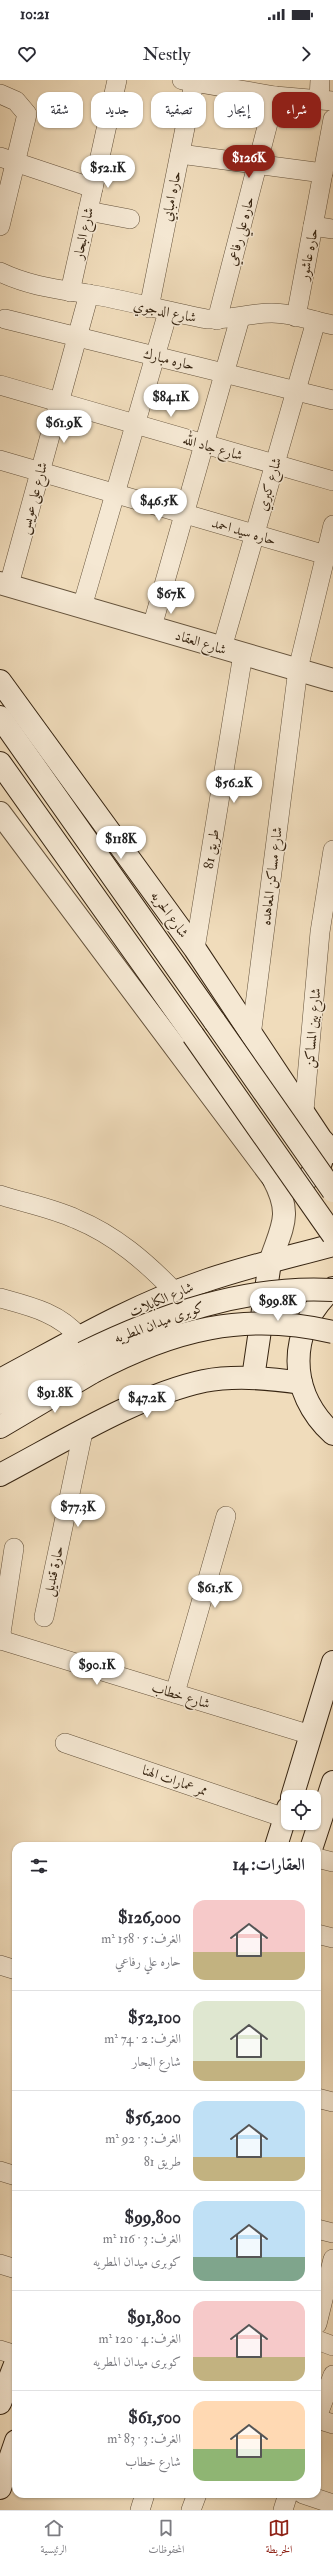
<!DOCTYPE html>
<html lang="ar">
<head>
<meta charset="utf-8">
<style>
  :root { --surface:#fff; --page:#f7f7f7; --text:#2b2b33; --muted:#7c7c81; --line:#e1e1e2; --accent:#8f2418 }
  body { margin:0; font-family:"IM FELL Double Pica",Amiri,serif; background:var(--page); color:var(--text); direction:rtl; height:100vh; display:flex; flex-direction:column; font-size:15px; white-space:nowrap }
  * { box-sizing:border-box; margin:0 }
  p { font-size:13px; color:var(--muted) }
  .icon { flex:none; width:22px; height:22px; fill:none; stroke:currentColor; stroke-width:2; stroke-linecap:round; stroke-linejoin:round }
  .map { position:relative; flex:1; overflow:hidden; direction:ltr }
  .drawer { position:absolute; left:12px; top:1762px; width:309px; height:656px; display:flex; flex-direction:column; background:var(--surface); border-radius:12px; box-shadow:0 1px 3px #0004; direction:rtl }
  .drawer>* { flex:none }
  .banner { position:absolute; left:12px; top:12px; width:309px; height:36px; direction:rtl; display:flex; gap:8px }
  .controls { position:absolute; left:281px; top:1710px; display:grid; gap:8px }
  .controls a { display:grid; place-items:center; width:40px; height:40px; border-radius:8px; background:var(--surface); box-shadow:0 1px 3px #0004; font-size:20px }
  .price { position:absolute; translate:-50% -34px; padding:0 9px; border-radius:14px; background:#fff; color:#222; font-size:13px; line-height:26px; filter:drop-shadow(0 1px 2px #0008) }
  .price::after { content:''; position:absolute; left:50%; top:24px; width:12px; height:9px; margin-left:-6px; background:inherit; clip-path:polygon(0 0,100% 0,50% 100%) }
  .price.current { background:var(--accent); color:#fff }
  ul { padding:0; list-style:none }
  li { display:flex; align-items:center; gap:12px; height:100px; padding:0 16px }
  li+li { border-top:1px solid var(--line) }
  li span { display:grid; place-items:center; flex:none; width:112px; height:80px; border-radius:12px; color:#555 }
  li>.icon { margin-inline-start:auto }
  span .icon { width:48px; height:48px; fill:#fffc; stroke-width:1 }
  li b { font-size:17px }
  h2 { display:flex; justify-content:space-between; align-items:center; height:48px; padding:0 16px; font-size:17px }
  .pill { padding:0 14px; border-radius:12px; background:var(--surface); box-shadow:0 1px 3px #0004; font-size:14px; line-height:36px }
  .pill.current { background:var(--accent); color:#fff }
  .status { display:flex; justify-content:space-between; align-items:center; height:28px; padding:0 20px; background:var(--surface); direction:ltr }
  .status svg { height:11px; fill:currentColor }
  header { display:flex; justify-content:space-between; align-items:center; height:52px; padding:0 16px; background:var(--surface); font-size:18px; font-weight:600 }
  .dock { display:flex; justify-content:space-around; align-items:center; height:56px; border-top:1px solid var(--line); background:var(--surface); font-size:11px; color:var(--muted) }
  .dock a { display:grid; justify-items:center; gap:2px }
  .dock .current { color:var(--accent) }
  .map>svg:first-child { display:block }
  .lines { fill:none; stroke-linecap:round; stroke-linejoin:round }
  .minor-casing { stroke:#65533c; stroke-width:20 }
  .tertiary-casing { stroke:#65533c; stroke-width:24 }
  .secondary-casing { stroke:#372512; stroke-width:24 }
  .minor { stroke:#f5e8d3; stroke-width:19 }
  .tertiary { stroke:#f5e8d3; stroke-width:22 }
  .secondary { stroke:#f5e8d3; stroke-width:22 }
  .secondary-bridge-casing { stroke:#372512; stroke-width:24; stroke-linecap:butt }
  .secondary-bridge { stroke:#f5e8d3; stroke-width:22 }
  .labels { text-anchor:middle; stroke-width:3; stroke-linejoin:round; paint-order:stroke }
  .street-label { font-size:14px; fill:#372512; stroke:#f5e8d3 }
</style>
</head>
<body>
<div class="status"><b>10:21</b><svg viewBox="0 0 49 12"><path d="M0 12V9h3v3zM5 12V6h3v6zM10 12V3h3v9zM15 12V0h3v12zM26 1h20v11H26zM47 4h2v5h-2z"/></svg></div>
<header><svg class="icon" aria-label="forward" viewBox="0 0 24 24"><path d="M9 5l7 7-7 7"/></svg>Nestly<svg class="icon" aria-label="heart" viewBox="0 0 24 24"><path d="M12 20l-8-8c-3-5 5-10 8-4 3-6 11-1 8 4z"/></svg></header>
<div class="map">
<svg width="333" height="2430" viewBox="0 0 333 2430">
  <rect width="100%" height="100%" fill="#f0dcbb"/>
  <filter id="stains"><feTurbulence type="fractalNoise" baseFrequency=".005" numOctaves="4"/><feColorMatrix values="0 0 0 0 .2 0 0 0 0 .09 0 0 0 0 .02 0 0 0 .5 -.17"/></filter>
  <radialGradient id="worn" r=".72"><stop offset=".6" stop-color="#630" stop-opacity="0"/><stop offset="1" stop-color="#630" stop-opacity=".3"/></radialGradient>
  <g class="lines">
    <defs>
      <g id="minor">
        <path d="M182,0L275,16L333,21"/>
        <path d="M0,14L16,21L27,34L0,146"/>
        <path d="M319,20L320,0"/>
        <path d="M180,74L323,93"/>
        <path d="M0,77L93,108"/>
        <path d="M88,131L130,139"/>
        <path d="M313,146L333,149"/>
        <path d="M0,192C29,206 57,209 88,214C128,220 167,232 207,239C231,240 249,233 272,233C291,233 314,241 333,245"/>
        <path d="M70,212L117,0"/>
        <path d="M149,228L194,3"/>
        <path d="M296,237L333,39"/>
        <path d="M5,239L333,320"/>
        <path d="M217,240L275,16"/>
        <path d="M0,305L333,401"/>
        <path d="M0,380L326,475"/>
        <path d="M9,505L89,214"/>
        <path d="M82,527L168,232"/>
        <path d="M152,547L240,238"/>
        <path d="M222,568L316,241"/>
        <path d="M195,869L243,574"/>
        <path d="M251,956L298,589L333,445"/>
        <path d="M304,1031L320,852L333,770"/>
        <path d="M0,1115C25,1123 52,1128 76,1139C115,1155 146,1182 175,1212"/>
        <path d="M0,1218C29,1226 60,1233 79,1257"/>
        <path d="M14,1468L1,1553L4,1561L311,1655"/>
        <path d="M44,1537L83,1352"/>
        <path d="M175,1613L226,1436"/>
        <path d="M65,1663L285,1738"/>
        <path d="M317,1778L333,1782"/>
        <path d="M317,1854L333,1858"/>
        <path d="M0,1885L16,1890"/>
        <path d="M317,2018L333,2022"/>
        <path d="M0,2091L16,2096"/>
        <path d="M317,2149L333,2153"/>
        <path d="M0,2184L16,2189"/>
        <path d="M317,2244L333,2179"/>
        <path d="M317,2260L333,2266"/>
        <path d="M0,2270L16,2275"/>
        <path d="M317,2337L333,2295"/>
        <path d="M317,2339L333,2344"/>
        <path d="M303,2414L333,2424"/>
        <path d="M140,2430L145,2414"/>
        <path d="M191,2430L197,2414"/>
        <path d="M283,2430L288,2414"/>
      </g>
      <g id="tertiary">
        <path d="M0,503L333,600"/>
        <path d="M0,733L273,1098C293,1135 282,1146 270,1182"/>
      </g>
      <g id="secondary">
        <path d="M0,601L195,869L321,1059L333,1072"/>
        <path d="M0,637L215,942"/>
        <path d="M0,683L193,955"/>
        <path d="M273,1098C293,1109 322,1099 323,1072"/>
        <path d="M333,1208C287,1250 287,1312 333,1354"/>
        <path d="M253,1298L270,1182"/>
        <path d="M0,1300C66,1265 131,1226 202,1202C245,1187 289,1177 333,1165"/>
        <path d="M0,1323L83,1273"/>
        <path d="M0,1347L93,1292"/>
        <path d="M0,1395C61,1363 138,1315 204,1301C236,1295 269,1298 301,1303"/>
        <path d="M292,1717L333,1582"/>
        <path d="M276,1766L288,1728"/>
        <path d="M312,1766L333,1702"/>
        <path d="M0,2323L16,2282"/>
        <path d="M0,2408L16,2361"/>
      </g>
    </defs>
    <use href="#minor" class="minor-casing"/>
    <use href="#tertiary" class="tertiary-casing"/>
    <use href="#secondary" class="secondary-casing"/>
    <use href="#minor" class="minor"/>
    <use href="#tertiary" class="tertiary"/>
    <use href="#secondary" class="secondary"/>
    <defs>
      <g id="secondary-bridge">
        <path d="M215,942L333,1111"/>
        <path d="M193,955L333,1155"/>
        <path d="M83,1273C161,1235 245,1205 333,1210"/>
        <path d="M93,1292C172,1250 244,1231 333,1252"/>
      </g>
    </defs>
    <use href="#secondary-bridge" class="secondary-bridge-casing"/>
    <use href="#secondary-bridge" class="secondary-bridge"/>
  </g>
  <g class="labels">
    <g class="street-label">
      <text transform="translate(171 116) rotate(-79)" y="5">حاره امبابي</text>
      <text transform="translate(240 151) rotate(-75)" y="5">حاره علي رفاعي</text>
      <text transform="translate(83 153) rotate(-78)" y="5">شارع البحار</text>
      <text transform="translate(308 174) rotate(-79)" y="5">حاره عاشور</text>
      <text transform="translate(165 231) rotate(12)" y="5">شارع الدجوي</text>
      <text transform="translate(169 279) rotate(14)" y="5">حاره مبارك</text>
      <text transform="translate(213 367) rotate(16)" y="5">شارع جاد الله</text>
      <text transform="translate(269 404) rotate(-74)" y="5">شارع كبري</text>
      <text transform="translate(33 418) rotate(-75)" y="5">شارع على عويس</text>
      <text transform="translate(244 451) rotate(16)" y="5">حاره سيد احمد</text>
      <text transform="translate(201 562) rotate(17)" y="5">شارع العقاد</text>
      <text transform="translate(211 769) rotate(-81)" y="5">طريق 81</text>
      <text transform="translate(271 796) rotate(-83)" y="5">شارع مساكن المعاهده</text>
      <text transform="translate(170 834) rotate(54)" y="5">شارع الحريه</text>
      <text transform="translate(312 948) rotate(-85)" y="5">شارع بين المساكن</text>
      <text transform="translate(161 1219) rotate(-23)" y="5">شارع الكابلات</text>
      <text transform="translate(159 1242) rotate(-20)" y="5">كوبرى ميدان المطريه</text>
      <text transform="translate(53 1491) rotate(-78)" y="5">حارة قنديل</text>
      <text transform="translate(181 1615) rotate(17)" y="5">شارع خطاب</text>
      <text transform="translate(175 1700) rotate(19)" y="5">ممر عمارات الهنا</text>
    </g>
  </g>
  <rect width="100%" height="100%" filter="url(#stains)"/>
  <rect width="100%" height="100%" fill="url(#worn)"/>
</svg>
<div class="controls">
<a><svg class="icon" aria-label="locate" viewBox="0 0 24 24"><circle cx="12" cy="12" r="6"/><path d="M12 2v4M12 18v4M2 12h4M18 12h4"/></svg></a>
</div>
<b class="price current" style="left:249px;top:99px">$126K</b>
<b class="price" style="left:108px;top:109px">$52.1K</b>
<b class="price" style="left:171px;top:338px">$84.1K</b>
<b class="price" style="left:64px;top:364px">$61.9K</b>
<b class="price" style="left:159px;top:442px">$46.5K</b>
<b class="price" style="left:171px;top:535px">$67K</b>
<b class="price" style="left:234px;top:724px">$56.2K</b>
<b class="price" style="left:121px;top:780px">$118K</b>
<b class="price" style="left:278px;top:1242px">$99.8K</b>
<b class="price" style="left:55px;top:1334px">$91.8K</b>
<b class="price" style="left:147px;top:1339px">$47.2K</b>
<b class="price" style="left:78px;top:1448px">$77.3K</b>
<b class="price" style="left:215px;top:1529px">$61.5K</b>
<b class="price" style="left:97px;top:1606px">$90.1K</b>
<div class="banner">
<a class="pill current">شراء</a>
<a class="pill">إيجار</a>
<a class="pill">تصفية</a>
<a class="pill">جديد</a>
<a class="pill">شقة</a>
</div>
<section class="drawer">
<h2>العقارات: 14<svg class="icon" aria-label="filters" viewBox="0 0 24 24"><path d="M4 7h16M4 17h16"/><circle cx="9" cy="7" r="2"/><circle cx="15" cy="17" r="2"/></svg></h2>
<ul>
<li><span style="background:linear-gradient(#f6c9c9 65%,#c2b280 0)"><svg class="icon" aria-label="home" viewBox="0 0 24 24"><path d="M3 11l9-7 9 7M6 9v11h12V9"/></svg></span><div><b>$126,000</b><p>الغرف: 5 · 158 m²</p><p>حاره علي رفاعي</p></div></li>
<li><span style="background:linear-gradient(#dfe7d0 75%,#c2b280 0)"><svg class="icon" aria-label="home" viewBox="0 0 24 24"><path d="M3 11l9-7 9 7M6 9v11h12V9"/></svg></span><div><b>$52,100</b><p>الغرف: 2 · 74 m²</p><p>شارع البحار</p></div></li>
<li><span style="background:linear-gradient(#bfe0f5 70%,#c2b280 0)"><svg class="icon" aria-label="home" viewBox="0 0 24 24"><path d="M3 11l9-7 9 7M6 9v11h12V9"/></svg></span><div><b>$56,200</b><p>الغرف: 3 · 92 m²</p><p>طريق 81</p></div></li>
<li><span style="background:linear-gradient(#bfe0f5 70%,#7fa58c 0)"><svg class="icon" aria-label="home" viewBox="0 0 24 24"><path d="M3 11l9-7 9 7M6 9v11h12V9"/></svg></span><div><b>$99,800</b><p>الغرف: 3 · 116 m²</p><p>كوبرى ميدان المطريه</p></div></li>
<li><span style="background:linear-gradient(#f6c9c9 70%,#c2b280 0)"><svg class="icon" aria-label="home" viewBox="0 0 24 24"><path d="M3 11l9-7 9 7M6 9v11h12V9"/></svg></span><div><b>$91,800</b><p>الغرف: 4 · 120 m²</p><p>كوبرى ميدان المطريه</p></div></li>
<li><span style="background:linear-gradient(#ffd9b3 60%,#8fb573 0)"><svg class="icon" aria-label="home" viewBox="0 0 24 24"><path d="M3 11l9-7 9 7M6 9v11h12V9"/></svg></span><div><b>$61,500</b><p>الغرف: 3 · 83 m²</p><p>شارع خطاب</p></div></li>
</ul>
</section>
</div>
<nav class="dock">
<a class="current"><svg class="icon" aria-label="map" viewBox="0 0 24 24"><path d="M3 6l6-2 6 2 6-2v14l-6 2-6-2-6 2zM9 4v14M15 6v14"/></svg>الخريطة</a>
<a><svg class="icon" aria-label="saved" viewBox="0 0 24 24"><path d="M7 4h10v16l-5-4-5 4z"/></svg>المحفوظات</a>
<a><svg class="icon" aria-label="home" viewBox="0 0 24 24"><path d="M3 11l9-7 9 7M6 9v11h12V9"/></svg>الرئيسية</a>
</nav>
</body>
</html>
